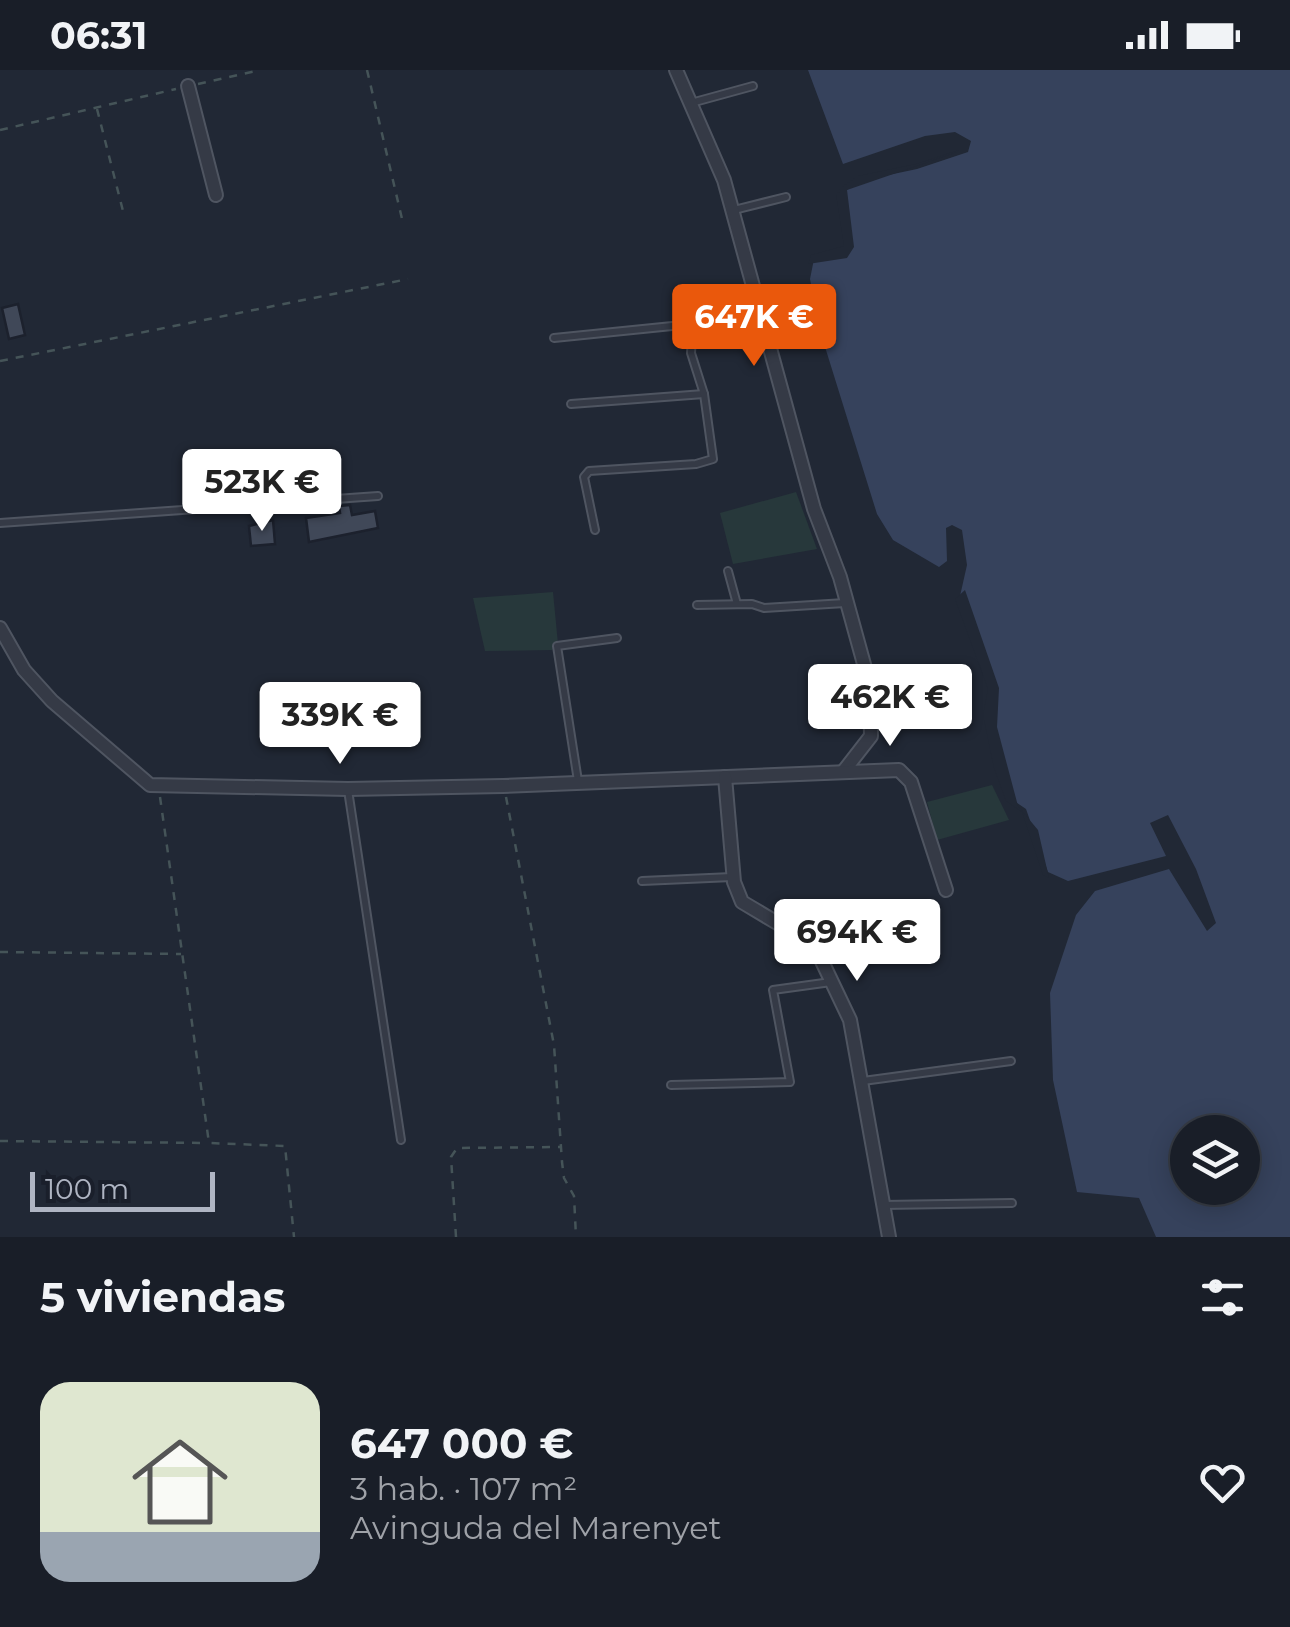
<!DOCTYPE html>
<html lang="es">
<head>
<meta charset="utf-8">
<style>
  :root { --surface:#191e28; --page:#222730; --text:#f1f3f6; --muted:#9fa2a8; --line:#373c45; --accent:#ea580c }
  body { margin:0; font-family:Montserrat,sans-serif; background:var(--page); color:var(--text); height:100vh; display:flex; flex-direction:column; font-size:38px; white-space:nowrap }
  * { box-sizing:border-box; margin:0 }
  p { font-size:32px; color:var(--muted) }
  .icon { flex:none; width:55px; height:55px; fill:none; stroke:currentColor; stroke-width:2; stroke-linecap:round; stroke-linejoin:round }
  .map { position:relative; height:1167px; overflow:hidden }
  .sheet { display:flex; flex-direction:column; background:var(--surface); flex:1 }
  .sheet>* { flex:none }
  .fabs { position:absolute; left:1170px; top:1045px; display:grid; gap:20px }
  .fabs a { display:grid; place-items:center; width:90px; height:90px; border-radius:50%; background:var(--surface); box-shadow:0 5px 25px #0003,0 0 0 2px var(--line); font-size:50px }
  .scale { position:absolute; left:30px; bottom:25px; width:185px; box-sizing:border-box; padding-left:10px; border:5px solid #afb5c3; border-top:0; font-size:28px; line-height:35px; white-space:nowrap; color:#afb5c3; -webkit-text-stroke:8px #1a1f2b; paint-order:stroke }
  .price { position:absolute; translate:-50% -85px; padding:0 22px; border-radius:10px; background:#fff; color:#222; font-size:32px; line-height:65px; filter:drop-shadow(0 2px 5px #0008) }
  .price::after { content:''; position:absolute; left:50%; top:60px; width:30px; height:22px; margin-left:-15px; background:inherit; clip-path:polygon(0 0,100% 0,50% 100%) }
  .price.active { background:var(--accent); color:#fff }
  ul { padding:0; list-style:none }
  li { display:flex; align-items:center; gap:30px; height:250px; padding:0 40px }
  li+li { border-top:2px solid var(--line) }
  li span { display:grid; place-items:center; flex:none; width:280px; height:200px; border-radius:30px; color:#555 }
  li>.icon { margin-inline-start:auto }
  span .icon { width:120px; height:120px; fill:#fffc; stroke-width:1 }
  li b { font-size:42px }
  h2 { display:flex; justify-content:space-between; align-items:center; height:120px; padding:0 40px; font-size:42px }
  .status { display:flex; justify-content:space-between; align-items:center; height:70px; padding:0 50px; background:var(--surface); direction:ltr }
  .status svg { height:28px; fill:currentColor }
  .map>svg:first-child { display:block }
  .green { fill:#27383b }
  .water { fill:#36425c; fill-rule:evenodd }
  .pier { fill:#212835 }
  .building { fill:#404858; stroke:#1c212d; stroke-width:2.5 }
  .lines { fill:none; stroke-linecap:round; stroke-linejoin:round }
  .lane-casing { stroke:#4f5561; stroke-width:10 }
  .street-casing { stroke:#4f5561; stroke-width:16 }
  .path { stroke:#455458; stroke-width:2.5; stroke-dasharray:8 8; stroke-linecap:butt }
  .lane { stroke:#353a46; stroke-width:6 }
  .street { stroke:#353a46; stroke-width:12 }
</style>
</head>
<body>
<div class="status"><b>06:31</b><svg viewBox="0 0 49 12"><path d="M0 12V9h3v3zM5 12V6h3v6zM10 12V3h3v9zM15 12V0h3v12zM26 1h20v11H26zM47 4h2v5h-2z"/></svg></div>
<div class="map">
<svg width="1290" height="1167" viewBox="0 0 1290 1167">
  <rect width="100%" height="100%" fill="#212835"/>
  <g class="green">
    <path d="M796,422L817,479L733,494L720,443Z"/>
    <path d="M553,522L558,574L552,580L485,581L473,528Z"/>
    <path d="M992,715L1009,750L937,770L927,732Z"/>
  </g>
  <path class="water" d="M808,0H1290V1167H1156L1139,1128L1077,1122L1053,1010L1050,923L1076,845L1095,821L1169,799L1207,861L1216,853L1196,799L1168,745L1150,753L1166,786L1068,811L1048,802L1026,739L1007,726L986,655L994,619L960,526L967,495L962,460L952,455L946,458L947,491L939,497L893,470L877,444L821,264L810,209L814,189L849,180L841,124L860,111L917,99L968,82L971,71L955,62L925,66L843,94ZM1188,1062H1242V1118H1188Z"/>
  <g class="pier">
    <path d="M959,80L957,82L847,120L854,177L847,188L808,194L811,185L844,176L836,124L841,121L839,119L858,106L916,94Z"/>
    <path d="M965,520L999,618L997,657L1018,736L1038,760L1049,808L1043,805L1022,742L1006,731L994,698L983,645L988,619L955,529Z"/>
  </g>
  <g class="building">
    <path d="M18,234L25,265L9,269L2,238Z"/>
    <path d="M216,397L218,417L210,418L211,423L193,424L191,400Z"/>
    <path d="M350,435L352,445L375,441L378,458L309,472L306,448L340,443L339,436Z"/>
    <path d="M273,450L275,474L251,476L249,456Z"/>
  </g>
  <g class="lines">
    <defs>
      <g id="lane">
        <path d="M691,33L753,16"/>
        <path d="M734,140L786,127"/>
        <path d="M554,268L761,247"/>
        <path d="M571,334L704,324"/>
        <path d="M0,453L378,426"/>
        <path d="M595,460L584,407L589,401L696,394L713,389L704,324L691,283L693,254"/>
        <path d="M728,501L737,534"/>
        <path d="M697,535L752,534L764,538L845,533"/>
        <path d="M578,711L557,576L617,568"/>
        <path d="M348,720L401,1070"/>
        <path d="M642,811L732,807"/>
        <path d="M863,1011L1011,991"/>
        <path d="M671,1015L790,1012L773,920L831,912"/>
        <path d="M883,1135L1012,1133"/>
      </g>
      <g id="street">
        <path d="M676,0L724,110L814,439L840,507L870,616L871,666L843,702"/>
        <path d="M188,16L216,125"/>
        <path d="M0,558L24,600L52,631L150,715L348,719L503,716L899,700L911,712L946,820"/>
        <path d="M725,707L734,812L742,832L789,860L819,885L850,950L889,1167"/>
      </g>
    </defs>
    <use href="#lane" class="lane-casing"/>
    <use href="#street" class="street-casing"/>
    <g class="path">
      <path d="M367,0L403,153"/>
      <path d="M198,14L260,0"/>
      <path d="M97,39L123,141"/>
      <path d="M0,60L176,19"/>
      <path d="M0,291L408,209"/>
      <path d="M160,727L209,1073L285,1076L294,1167"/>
      <path d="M506,727L554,975L562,1092L564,1108L574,1126L576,1167"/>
      <path d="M0,882L181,884"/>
      <path d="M0,1071L208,1073"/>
      <path d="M456,1167L451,1087L457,1078L560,1077"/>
    </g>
    <use href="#lane" class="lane"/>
    <use href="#street" class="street"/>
  </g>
</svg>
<div class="fabs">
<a><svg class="icon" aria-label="layers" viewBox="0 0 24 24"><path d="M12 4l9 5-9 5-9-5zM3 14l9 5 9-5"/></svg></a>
</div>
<div class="scale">100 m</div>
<b class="price active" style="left:754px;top:299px">647K €</b>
<b class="price" style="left:262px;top:464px">523K €</b>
<b class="price" style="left:890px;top:679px">462K €</b>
<b class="price" style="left:340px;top:697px">339K €</b>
<b class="price" style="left:857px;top:914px">694K €</b>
</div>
<section class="sheet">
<h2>5 viviendas<svg class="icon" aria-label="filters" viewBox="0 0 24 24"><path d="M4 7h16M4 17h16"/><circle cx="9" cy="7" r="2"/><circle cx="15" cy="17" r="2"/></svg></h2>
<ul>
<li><span style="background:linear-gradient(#dfe7d0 75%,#9aa5b1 0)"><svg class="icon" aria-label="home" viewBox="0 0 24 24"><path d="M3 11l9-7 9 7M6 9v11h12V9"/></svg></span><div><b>647 000 €</b><p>3 hab. · 107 m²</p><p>Avinguda del Marenyet</p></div><svg class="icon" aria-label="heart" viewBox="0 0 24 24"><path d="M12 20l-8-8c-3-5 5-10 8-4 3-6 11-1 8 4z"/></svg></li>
</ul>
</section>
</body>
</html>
